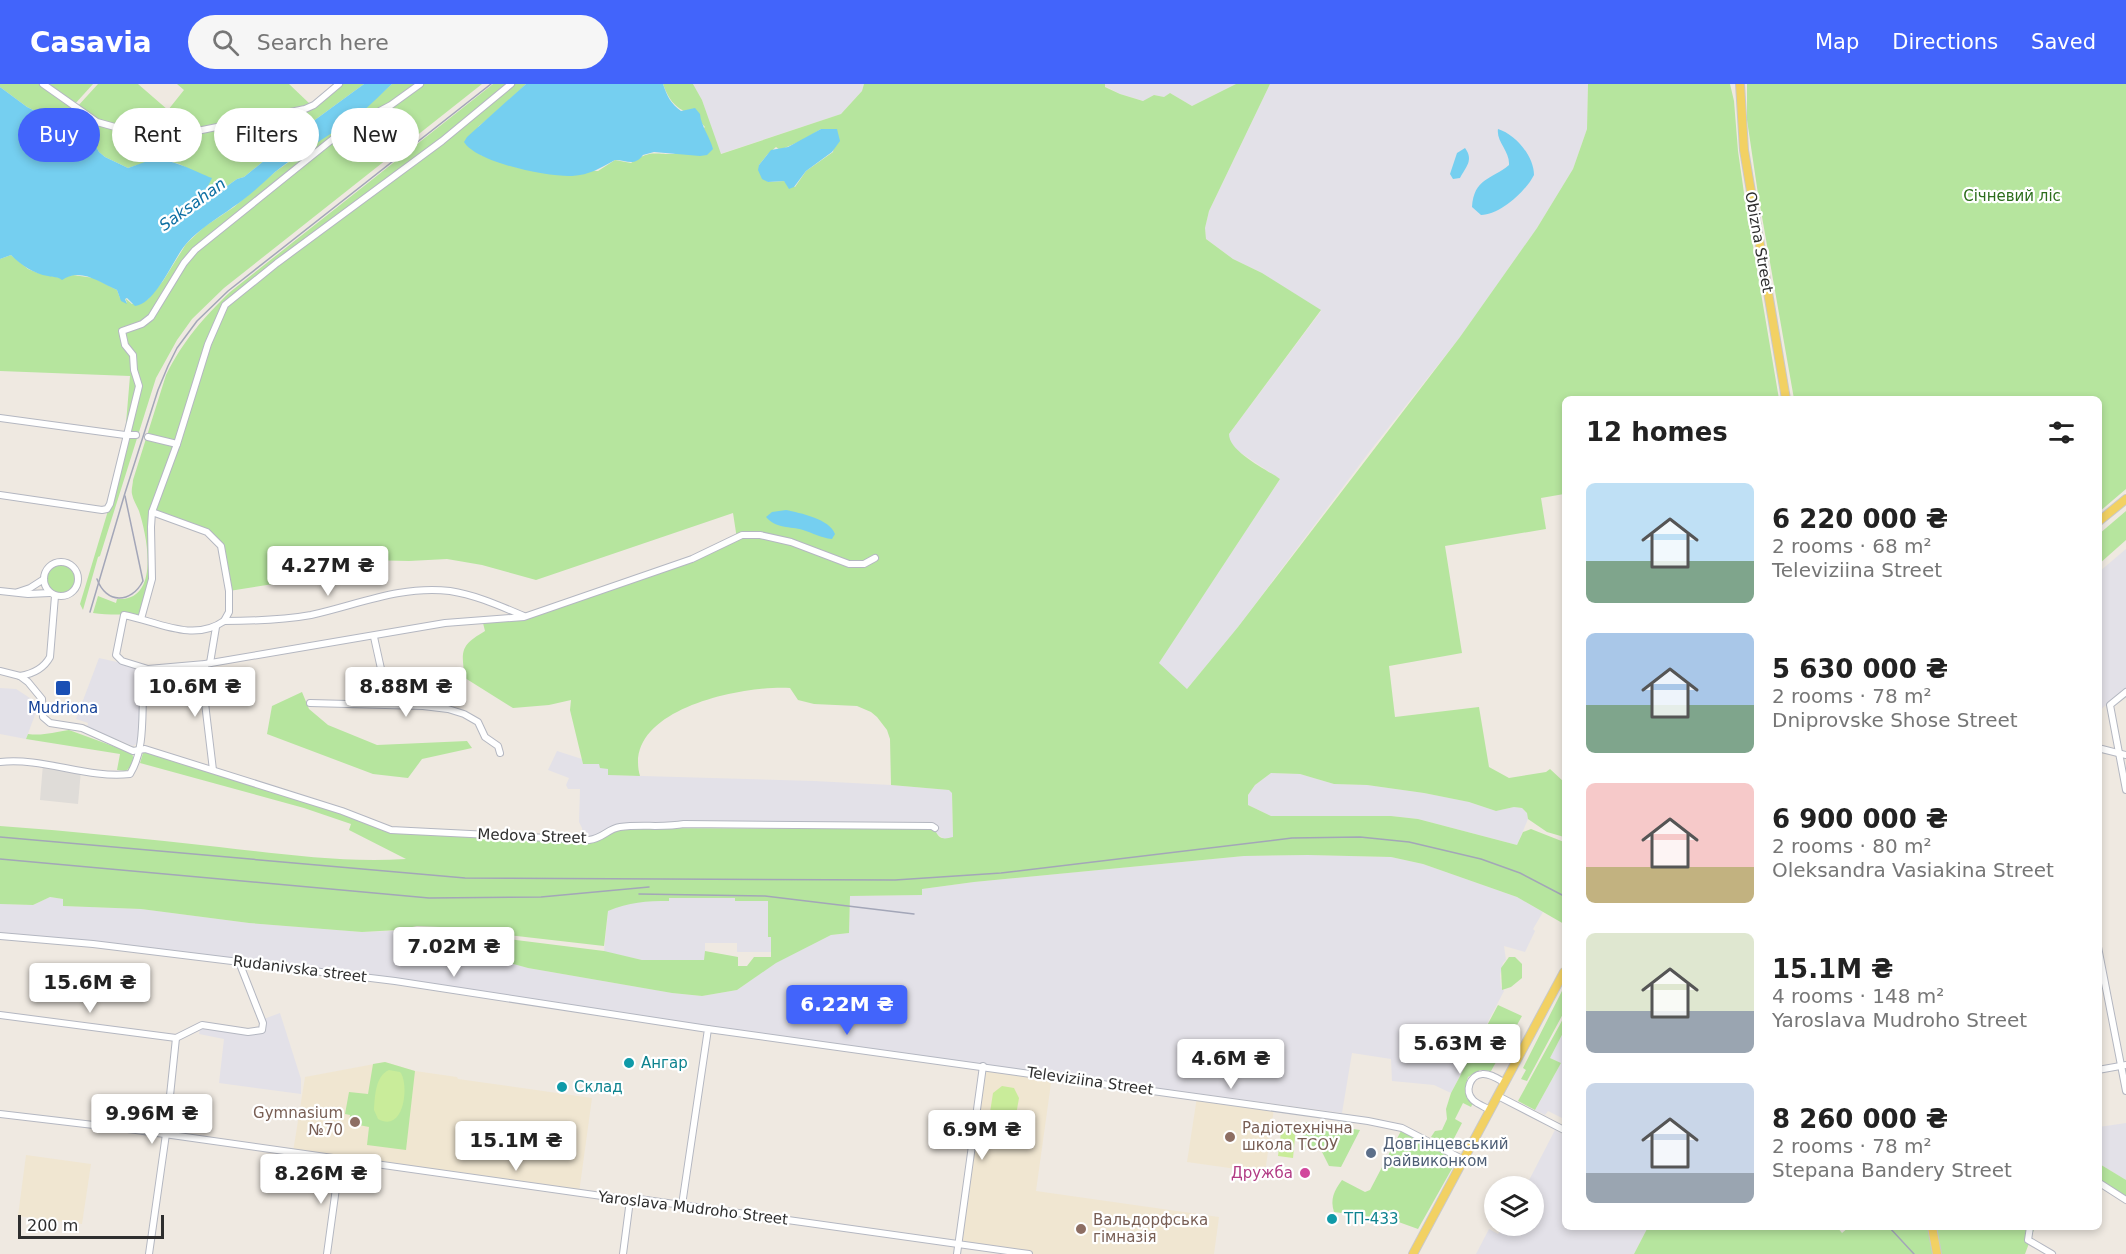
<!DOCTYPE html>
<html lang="en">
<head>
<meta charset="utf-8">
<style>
  :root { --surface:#fff; --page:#f6f6f6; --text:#222; --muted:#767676; --accent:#4264fb }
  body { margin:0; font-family:"DejaVu Sans",sans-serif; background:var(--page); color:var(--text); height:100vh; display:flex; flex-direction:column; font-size:22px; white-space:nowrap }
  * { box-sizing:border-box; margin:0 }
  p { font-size:20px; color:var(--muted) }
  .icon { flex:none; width:33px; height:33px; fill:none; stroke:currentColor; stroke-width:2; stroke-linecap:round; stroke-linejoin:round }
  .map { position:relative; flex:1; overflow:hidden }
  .panel { position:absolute; left:1562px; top:312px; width:540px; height:834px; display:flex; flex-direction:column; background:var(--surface); border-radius:9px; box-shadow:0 3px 9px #0003 }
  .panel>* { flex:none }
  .top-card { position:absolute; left:18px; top:24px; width:570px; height:54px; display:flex; gap:12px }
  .controls { position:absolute; left:1484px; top:1092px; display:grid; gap:12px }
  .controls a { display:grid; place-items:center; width:60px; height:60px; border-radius:50%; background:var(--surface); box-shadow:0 3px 9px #0003; font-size:30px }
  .scale { position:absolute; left:18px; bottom:15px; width:146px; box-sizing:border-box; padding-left:6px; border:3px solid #2e2e2e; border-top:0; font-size:16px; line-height:21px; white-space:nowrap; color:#2e2e2e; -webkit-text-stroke:4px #fff; paint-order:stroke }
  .price { position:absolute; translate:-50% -51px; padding:0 14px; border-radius:6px; background:#fff; color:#222; font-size:20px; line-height:39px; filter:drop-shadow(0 2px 3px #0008) }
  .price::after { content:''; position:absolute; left:50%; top:36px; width:18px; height:14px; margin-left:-9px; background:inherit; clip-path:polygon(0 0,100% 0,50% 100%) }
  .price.active { background:var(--accent); color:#fff }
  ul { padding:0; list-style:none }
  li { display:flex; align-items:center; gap:18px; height:150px; padding:0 24px }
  li span { display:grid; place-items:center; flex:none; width:168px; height:120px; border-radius:9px; color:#555 }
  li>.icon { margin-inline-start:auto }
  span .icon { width:72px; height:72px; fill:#fffc; stroke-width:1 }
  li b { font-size:26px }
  h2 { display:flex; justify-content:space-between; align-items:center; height:72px; padding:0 24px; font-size:26px }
  .chip { padding:0 21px; border-radius:27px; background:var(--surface); box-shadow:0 3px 9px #0003; font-size:21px; line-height:54px }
  .chip.active { background:var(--accent); color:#fff }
  header { display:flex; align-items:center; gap:36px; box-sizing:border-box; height:84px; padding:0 30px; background:var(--accent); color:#fff }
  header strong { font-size:28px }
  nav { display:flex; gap:33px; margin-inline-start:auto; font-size:21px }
  .search { width:420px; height:54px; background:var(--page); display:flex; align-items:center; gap:15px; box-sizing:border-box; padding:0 21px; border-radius:33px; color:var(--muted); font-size:22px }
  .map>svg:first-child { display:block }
  .industrial { fill:#e3e1e8 }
  .education { fill:#f0e6d1 }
  .green { fill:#b6e59e; fill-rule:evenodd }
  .pitch { fill:#c9ec9a }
  .plaza { fill:#dfdcd8 }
  .water { fill:#75cff0 }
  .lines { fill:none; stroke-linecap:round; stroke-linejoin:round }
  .minor-casing { stroke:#b4b7c1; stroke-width:8 }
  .major-casing { stroke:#c9c9c9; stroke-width:10 }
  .minor { stroke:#fff; stroke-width:6 }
  .major { stroke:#f2d163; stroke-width:8 }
  .tram { stroke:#a3a6b8; stroke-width:1.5 }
  .rail { stroke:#a3a6b8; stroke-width:1.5 }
  .transit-dot { fill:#1a4fb4; stroke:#fff; stroke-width:2 }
  .culture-dot { fill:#0f9aa8; stroke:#fff; stroke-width:2 }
  .education-dot { fill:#8d6e63; stroke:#fff; stroke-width:2 }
  .service-dot { fill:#5c6f8a; stroke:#fff; stroke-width:2 }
  .hotel-dot { fill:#d1479c; stroke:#fff; stroke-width:2 }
  .labels { text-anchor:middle; stroke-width:4.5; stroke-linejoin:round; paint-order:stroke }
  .park-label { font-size:15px; fill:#2c6e1b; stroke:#fff }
  .street-label { font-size:15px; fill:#2e2e2e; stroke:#fff }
  .transit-label { font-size:15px; fill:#164399; stroke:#fff }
  .culture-label { font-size:15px; fill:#0d838f; stroke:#fff; text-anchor:start }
  .education-label { font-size:15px; fill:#785e54; stroke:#fff; text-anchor:start }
  .service-label { font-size:15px; fill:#4e5e75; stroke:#fff; text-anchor:start }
  .hotel-label { font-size:15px; fill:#b23c85; stroke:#fff; text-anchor:end }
  .water-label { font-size:16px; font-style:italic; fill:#0d6fa3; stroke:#fff }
</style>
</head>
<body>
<header>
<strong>Casavia</strong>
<div class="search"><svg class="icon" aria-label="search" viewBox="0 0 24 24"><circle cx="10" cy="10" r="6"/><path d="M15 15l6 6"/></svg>Search here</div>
<nav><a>Map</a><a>Directions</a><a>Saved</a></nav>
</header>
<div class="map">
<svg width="2126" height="1170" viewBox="0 0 2126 1170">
  <rect width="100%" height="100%" fill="#efe9e1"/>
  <g class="industrial">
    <path d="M693,0H864L862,7L841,30L720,70L702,16Z"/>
    <path d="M1105,0H1236L1192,22L1170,9L1164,13L1154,11L1144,17L1120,10L1105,2Z"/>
    <path d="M1270,0H1588L1587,45L1573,85L1537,144L1460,253L1370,367L1238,543L1187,605L1158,580L1280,395L1235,365L1229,358V350L1321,227L1262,189L1233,175L1206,155L1205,144L1209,127Z"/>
    <path d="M2126,465V604L2099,627V488Z"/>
    <path d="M99,574L144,584L138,659L133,662L87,643L88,639L76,635Z"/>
    <path d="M0,604L16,605L39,620L26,655L0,650Z"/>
    <path d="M557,667L582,675L583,680H599L608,685V691L814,697L891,701L949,706L952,709L953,754L944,755L930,745L622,744L599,756L583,753L582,744L579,738L580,705H568L566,701L569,694L548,686Z"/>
    <path d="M1271,689L1300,690L1334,700L1367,701L1424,709L1469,718L1496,727L1514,723L1522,724L1527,729L1528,735L1517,761L1418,735L1391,732H1271L1248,721V711L1255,701Z"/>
    <path d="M1308,771L1391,773L1423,780L1517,813L1543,828L1533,845L1535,847L1525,868L1504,862L1506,876L1503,879L1500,891L1501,903L1504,907L1451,1009L1434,1001L1392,997L1391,975L1352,969L1342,1029L780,953L488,910L0,850V820L33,821L50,813L63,815V822L141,825L249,839L362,848L420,846L433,856L528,884L672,909L702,912L737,906L775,879L831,851L849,849L850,812L921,811L922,805L974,798L1244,772Z"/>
    <path d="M669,814H735V817H768V853H771V868H737V859H705V876H642L604,868L608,827L624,820L642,817H668Z"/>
    <path d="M280,929L301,995V1010L219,999L224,955L199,950L201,939L260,947L261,936Z"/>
    <path d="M1564,947V1035L1548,1027L1545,1031L1535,1026L1561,979L1550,974Z"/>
    <path d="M2126,1039V1096L2098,1079L2099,1043Z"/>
    <path d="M1555,1046L1564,1051V1143H1648L1634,1170H1476L1489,1145L1498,1150L1504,1142H1533V1102H1526Z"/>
  </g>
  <g class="education">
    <path d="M385,978L415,987L457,993L458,995L592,1014L579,1109L293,1068L305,993Z"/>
    <path d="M983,982L1052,992L1036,1107L1219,1133L1214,1170H1029L958,1159Z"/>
    <path d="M1197,1013L1274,1024L1265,1089L1187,1078Z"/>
    <path d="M26,1071L91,1080L82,1140L18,1132Z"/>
  </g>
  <g class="green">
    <path d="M0,0H40L85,33L158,57L305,27L342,0H364L289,55H282L276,61V67L244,93L237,95L181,135L176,132L201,111C197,103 193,90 188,85C171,72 146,78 128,84L105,73L99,68L95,60L67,42L27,23L0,3Z"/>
    <path d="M46,0H93L74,21Z"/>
    <path d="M98,0H138L168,26L184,6L177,0H289L310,20L305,23L159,54L98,37L77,23Z"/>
    <path d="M392,0H482L224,204L192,235L177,256L156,294L100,472L98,473L83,526L80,520L110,420L125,351L130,292L0,287V175L11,171L28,185L38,189L61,194L73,191L94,194L117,206L120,214L127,219L125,214L132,220L148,215L163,197L186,160L204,143L234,123L275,88L325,52L350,37Z"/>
    <path d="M493,0H526L499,26L479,42L475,48L481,71L519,84L598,87L615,76L631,79C650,66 652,70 674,70L705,43C688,22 675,33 663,0H693L702,16L721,70L841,30L862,7L864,0H1105V3L1120,10L1143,17L1154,11L1164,13L1170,9L1192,22L1236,0H1270L1209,127L1205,144L1206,155L1233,175L1262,189L1321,226L1229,350C1229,368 1266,385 1280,395L1159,579L1187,605L1238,543L1460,253L1537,144L1573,85L1587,45L1588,0H1730L1734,17L1738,67L1744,109L1779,315H1564V410L1541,414L1546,445L1445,462L1462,569L1389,582L1395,633L1479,623L1489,683L1509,694L1546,688L1550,685L1564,698V753L1547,748L1528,735L1527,729L1522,724L1514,723L1496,727L1469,718L1424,709L1367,701L1334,700L1300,690L1271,689L1255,701L1248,711V721L1271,732H1391L1418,735L1517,761L1523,748L1531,745L1564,758V840L1517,813L1423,780L1391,773L1308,771L1244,772L974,798L922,805V811L850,812L849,849L831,851L776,879L737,906L702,912L672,909L528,884L450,863L433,856L420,846L483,852L604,867L642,876H704L705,867L738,873V882H747L754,873H771V853H768V817H735V814H669V817C646,817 629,818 608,827L604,862L440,843L417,842L398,846L362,848L249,839L141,825L63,822V815L50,813L33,821L0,820V742C73,747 146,755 219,763C281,770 343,779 406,775L349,746L351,740L304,724L140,679L143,669L148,667L341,729L390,748L589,757L622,744L930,745L936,748C940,756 945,755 953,753L952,709L949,706L891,701L890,655L887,646L877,633L871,628L857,622L814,620L798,616L790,604C744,601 621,625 640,692L608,691V685L600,684L599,680H583L570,626L571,616L549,621L513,624L465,594C461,566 460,562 485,547L483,539L503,537L694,477L737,455L733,429L536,496L482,481L447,475L409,477L363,476L292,497L229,507L221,462L207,448L153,428V481L142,532C125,529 109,532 93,529L98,512L116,519L117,515C161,518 147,452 139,427C137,422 133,416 132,410C131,406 133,400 133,396L166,291C183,257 203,234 230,208ZM821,45H837L833,68L806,87L795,103L784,97L768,98L759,81L767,71L776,63L780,66L803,56Z"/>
    <path d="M1747,0H2126V405L2099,428L2098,315H1794L1758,110L1747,36Z"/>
    <path d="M2126,427V456L2099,480V450Z"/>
    <circle cx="61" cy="495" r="17"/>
    <path d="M302,608L309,625L328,641L377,661L467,657L472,664L422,675L408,694L373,690L267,650L272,622Z"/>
    <path d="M69,646L132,669C135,678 132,682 126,687L117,686L120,670L26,655L28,650C44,652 53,648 69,646Z"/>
    <path d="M1509,873H1515L1522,880V894L1511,903L1502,906L1501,884Z"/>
    <path d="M1564,903V928L1527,997L1521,995L1526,986L1523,984Z"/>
    <path d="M1498,921L1522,932L1491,987L1480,986L1468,993C1465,1003 1465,1011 1473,1019L1471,1023L1463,1019L1455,1035L1462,1039L1449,1064L1431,1053L1435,1047L1442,1046L1447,1035L1446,1025L1451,1009Z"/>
    <path d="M1564,933V947L1550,974L1561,979L1535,1026L1518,1017Z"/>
    <path d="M385,978L415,987L406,1066L367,1061L369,1043L349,1039L350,1031L345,1030L349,1008L368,1010L373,980Z"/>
    <path d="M1304,1038L1360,1046L1341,1083L1329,1082L1321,1066L1304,1063L1302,1060Z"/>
    <path d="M1401,1047L1416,1053L1454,1076V1081L1418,1145L1393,1136L1334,1128C1330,1115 1334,1107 1342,1096L1365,1108L1370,1106Z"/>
    <path d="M2098,1079L2126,1096V1113L2099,1095Z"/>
    <path d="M1648,1143H1837L1842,1149L1849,1143H2035L2025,1170H1634Z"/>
  </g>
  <g class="pitch">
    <path d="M389,986L400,988C409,997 406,1050 378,1035L374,1026C375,1013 375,992 389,986Z"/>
    <path d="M1002,1002L1014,1004L1019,1014L1013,1048L1003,1054L992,1051L988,1041L993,1009Z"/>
    <path d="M1282,1041L1296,1043L1293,1074L1278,1072Z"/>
  </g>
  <path class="plaza" d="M43,680L81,686L78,720L40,716Z"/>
  <g class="water">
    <path d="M364,0H392C379,12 366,26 351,36C326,54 299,69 275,88C262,100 248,113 233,123C217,135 200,144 186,160C173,175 156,220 135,222L127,214L125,215L127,220L121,217L117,206C100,199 81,183 62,196C57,192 54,194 48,192C34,190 21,181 11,171L0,175V3L27,23L86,52L95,60L99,68L105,73L128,84C138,81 146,76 157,76C173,75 196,88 212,94L207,104L177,131L181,135L237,95L244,93L276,67L278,56L289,55Z"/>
    <path d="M526,0H663C667,12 671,20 681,27L695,24L700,30C701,42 710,53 713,65L707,71L700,72L654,68L643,71C634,83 627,76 615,76C600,84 590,91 572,92C548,93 477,79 464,58L467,53Z"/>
    <path d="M821,45H837L840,57L832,68L806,87L794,103L789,105L784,97L768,98L762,95L758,86L759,81L771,66L788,63Z"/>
    <path d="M1498,45C1515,50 1534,72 1534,91C1526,107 1500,131 1481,131L1472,123C1474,94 1491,96 1509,81C1510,67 1496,58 1498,45Z"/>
    <path d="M1465,64C1474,76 1466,83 1460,94L1453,95L1450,90L1457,69Z"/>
    <path d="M786,426C800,429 830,435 835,450L832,455C821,454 813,449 803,446C790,442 776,445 766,433L772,428Z"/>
  </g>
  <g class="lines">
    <defs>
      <g id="minor">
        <path d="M43,0L97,38L158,55L305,25L314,21L339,0"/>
        <path d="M0,334L125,351H136"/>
        <path d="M148,353L177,360"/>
        <path d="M0,411L102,426L107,425L110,420L139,302L134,286L133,271L125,261L122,247L142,240L151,233L184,179L195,166L344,46L391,21L420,0"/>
        <path d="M152,428L207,448L221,462L229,507V528L224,537"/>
        <circle cx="61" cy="495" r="17"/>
        <path d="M0,507L28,510L50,509"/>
        <path d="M18,508L30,504L44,495"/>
        <path d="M141,535L152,495L151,443L152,428L177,360L208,260L225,221L277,179L442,57L511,0"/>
        <path d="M374,553L389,621"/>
        <path d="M210,579L216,543"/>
        <path d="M205,580V619L213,686"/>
        <path d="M148,585L122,577L116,571L124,531C156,537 193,559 224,537C253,537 282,536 311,531C357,521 401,501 450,507C476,511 500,522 524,532"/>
        <path d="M0,587L20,592L28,598L42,615L43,633L50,639L82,644L133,667L145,665L342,727L391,746L589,756C604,754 607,745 620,743C641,740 663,744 684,740L932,742L935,744"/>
        <path d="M20,592C32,590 44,584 50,573L55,512"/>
        <path d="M2126,608L2110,621L2126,706"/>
        <path d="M310,619L423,622L448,625L464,630L478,638L485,653L498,662L500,669"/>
        <path d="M2098,664L2126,671"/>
        <path d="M0,678C43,673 87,695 130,690C144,667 142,638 143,612C144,603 143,592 148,585L205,580L445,539L524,533L692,475L742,451H760L791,458L849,480H864L875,474"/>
        <path d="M0,852L93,860L395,897L708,945L682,1121"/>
        <path d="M2098,863L2126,1007"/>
        <path d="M0,931L176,954"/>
        <path d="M708,945L1368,1037L1402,1044L1464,1076"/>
        <path d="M176,954L202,941L248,948L262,946L263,939L239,878"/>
        <path d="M2098,986L2126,981"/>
        <path d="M1498,1012L1564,1046"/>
        <path d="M1490,1026C1485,1023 1477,1020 1473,1016C1464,1007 1470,991 1482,990C1490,989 1498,995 1505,999"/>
        <path d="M0,1030L136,1046L630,1116L639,1115L1029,1170"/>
        <path d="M2098,1098L2126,1116"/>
        <path d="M2030,1143L2028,1156L2052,1170"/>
        <path d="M149,1170L166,1050L176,954"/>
        <path d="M327,1170L340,1075"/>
        <path d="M623,1170L630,1116"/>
        <path d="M957,1170L983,982"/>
      </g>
      <g id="major">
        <path d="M1740,0L1744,66L1786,315"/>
        <path d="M2098,438L2126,415"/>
        <path d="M1932,1143L1937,1170"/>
        <path d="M1413,1170L1564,888"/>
      </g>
    </defs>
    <use href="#minor" class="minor-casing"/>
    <use href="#major" class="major-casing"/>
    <use href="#minor" class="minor"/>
    <use href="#major" class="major"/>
    <g class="tram">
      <path d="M97,495C106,520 131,520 143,497L125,412"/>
      <path d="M90,528L125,409L158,306L168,282L177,264L197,237L228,207L491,0"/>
    </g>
    <g class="rail">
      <path d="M0,753L465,794L895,796L1001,789L1292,754L1360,753L1409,758L1481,775L1520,789L1564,812"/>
      <path d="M0,775L429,814L541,813L649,803"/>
      <path d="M639,810L765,812L914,830"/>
      <path d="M1889,1143L1914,1170"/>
    </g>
  </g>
  <rect class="transit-dot" x="55" y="596" width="16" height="16" rx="3"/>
  <g class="culture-dot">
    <circle cx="629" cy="979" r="6"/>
    <circle cx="562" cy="1003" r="6"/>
    <circle cx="1332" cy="1135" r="6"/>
  </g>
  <g class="education-dot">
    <circle cx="355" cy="1038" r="6"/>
    <circle cx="1230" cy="1053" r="6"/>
    <circle cx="1081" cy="1145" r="6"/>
  </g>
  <circle class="service-dot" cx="1371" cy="1069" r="6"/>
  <circle class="hotel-dot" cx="1305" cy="1089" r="6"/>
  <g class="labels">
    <g class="park-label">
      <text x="2012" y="117">Січневий ліс</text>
    </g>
    <g class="street-label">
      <text transform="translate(1759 158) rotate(80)" y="5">Obizna Street</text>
      <text transform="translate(532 752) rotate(2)" y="5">Medova Street</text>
      <text transform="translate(300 885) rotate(7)" y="5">Rudanivska street</text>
      <text transform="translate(1090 997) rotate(8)" y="5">Televiziina Street</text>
      <text transform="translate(693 1124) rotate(7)" y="5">Yaroslava Mudroho Street</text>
    </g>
    <g class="transit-label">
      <text x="63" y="629">Mudriona</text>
    </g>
    <g class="culture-label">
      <text x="641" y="984">Ангар</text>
      <text x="574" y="1008">Склад</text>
      <text x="1344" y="1140">ТП-433</text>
    </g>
    <g class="education-label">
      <text x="343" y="1034" text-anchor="end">Gymnasium<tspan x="343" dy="17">№70</tspan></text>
      <text x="1242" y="1049">Радіотехнічна<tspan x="1242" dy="17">школа ТСОУ</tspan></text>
      <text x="1093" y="1141">Вальдорфська<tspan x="1093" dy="17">гімназія</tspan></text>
    </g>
    <g class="service-label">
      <text x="1383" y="1065">Довгінцевський<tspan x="1383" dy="17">райвиконком</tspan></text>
    </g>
    <g class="hotel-label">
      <text x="1293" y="1094">Дружба</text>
    </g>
    <g class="water-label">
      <text transform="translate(192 120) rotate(-36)" y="6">Saksahan</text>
    </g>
  </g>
</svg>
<div class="controls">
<a><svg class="icon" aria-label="layers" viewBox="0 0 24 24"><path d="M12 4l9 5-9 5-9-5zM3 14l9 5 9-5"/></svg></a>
</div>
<div class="scale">200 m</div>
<b class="price" style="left:328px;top:513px">4.27M ₴</b>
<b class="price" style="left:195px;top:634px">10.6M ₴</b>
<b class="price" style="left:406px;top:634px">8.88M ₴</b>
<b class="price" style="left:454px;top:894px">7.02M ₴</b>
<b class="price" style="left:90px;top:930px">15.6M ₴</b>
<b class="price active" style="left:847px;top:952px">6.22M ₴</b>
<b class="price" style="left:1460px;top:991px">5.63M ₴</b>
<b class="price" style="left:1231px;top:1006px">4.6M ₴</b>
<b class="price" style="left:152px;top:1061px">9.96M ₴</b>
<b class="price" style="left:982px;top:1077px">6.9M ₴</b>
<b class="price" style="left:516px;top:1088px">15.1M ₴</b>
<b class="price" style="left:321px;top:1121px">8.26M ₴</b>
<div class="top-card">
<a class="chip active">Buy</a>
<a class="chip">Rent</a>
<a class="chip">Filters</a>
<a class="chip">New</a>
</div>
<section class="panel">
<h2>12 homes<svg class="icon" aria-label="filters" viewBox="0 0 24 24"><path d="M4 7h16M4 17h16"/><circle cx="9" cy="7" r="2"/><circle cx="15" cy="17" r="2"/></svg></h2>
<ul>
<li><span style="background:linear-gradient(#bfe0f5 65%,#7fa58c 0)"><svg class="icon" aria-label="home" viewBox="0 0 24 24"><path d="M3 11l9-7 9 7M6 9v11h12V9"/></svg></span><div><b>6 220 000 ₴</b><p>2 rooms · 68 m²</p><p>Televiziina Street</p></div></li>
<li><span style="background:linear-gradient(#a9c7e8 60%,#7fa58c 0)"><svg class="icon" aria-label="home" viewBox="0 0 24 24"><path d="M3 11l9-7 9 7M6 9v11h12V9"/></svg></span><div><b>5 630 000 ₴</b><p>2 rooms · 78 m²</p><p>Dniprovske Shose Street</p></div></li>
<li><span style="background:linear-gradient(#f6c9c9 70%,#c2b280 0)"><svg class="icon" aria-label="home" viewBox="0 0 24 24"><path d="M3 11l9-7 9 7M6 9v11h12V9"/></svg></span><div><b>6 900 000 ₴</b><p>2 rooms · 80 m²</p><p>Oleksandra Vasiakina Street</p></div></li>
<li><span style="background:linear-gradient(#dfe7d0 65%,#9aa5b1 0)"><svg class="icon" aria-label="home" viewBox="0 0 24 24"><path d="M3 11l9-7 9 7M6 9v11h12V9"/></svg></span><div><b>15.1M ₴</b><p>4 rooms · 148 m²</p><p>Yaroslava Mudroho Street</p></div></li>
<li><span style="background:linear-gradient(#c9d6e8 75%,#9aa5b1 0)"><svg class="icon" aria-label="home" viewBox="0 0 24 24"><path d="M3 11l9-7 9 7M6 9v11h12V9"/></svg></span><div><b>8 260 000 ₴</b><p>2 rooms · 78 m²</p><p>Stepana Bandery Street</p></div></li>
</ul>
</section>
</div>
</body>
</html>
